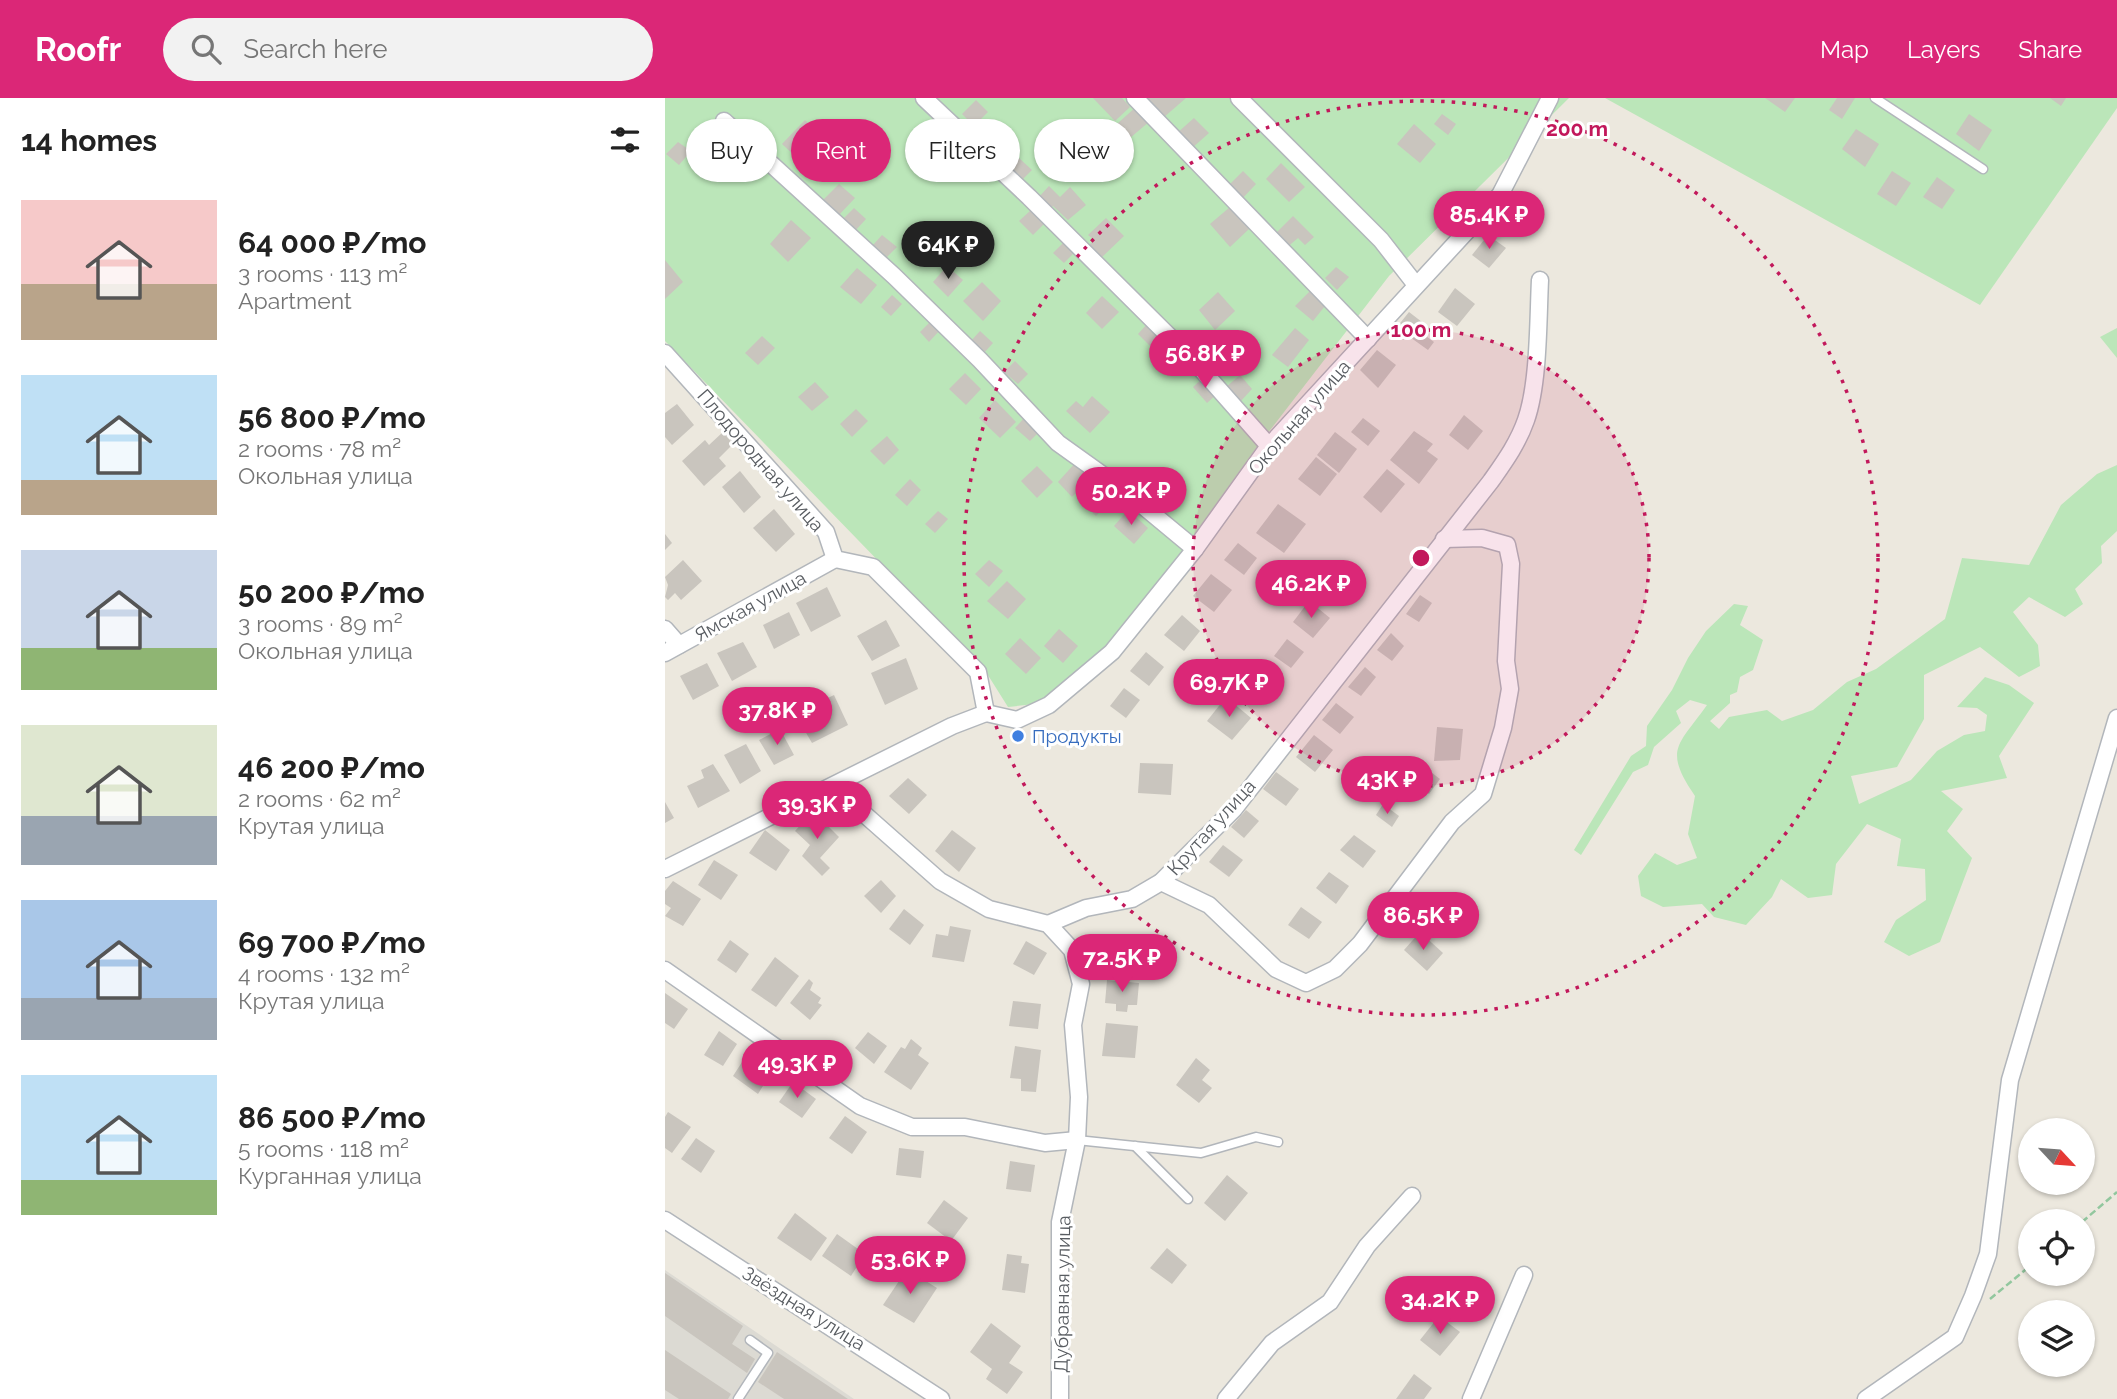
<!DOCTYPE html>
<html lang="en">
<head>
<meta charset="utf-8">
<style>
  :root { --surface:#fff; --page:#f2f2f2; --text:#222; --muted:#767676; --accent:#db2777 }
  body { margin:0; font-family:Raleway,sans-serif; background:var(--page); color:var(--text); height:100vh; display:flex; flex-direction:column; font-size:26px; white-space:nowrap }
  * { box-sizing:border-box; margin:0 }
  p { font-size:23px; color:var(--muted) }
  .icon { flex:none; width:38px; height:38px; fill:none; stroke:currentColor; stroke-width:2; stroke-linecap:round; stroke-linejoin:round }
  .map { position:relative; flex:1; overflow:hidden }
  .drawer { display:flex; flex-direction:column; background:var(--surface); width:665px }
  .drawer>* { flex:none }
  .guide { position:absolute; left:21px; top:21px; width:665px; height:63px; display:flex; gap:14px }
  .needle { width:46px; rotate:116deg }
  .fabs { position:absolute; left:1353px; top:1020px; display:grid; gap:14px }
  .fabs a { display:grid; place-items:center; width:77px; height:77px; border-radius:50%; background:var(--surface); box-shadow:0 2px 5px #0004; font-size:35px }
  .price { position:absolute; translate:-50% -60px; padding:0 16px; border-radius:24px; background:var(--accent); color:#fff; font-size:23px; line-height:46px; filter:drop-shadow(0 2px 4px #0008) }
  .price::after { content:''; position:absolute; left:50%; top:42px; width:21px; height:16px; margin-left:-10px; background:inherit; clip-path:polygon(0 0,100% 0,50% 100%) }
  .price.current { background:#222; color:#fff }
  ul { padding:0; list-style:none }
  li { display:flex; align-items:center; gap:21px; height:175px; padding:0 21px }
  li span { display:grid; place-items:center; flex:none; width:196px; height:140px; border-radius:0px; color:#555 }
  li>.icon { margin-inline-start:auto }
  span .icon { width:84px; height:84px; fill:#fffc; stroke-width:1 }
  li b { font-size:30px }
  h2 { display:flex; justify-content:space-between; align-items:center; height:84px; padding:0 21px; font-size:30px }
  .chip { padding:0 24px; border-radius:32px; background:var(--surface); box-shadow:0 2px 5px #0004; font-size:24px; line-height:63px }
  .chip.current { background:var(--accent); color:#fff }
  header { display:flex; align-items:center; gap:42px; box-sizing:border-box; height:98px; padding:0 35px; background:var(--accent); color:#fff }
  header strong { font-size:33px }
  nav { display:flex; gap:38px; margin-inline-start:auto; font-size:24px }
  .search { width:490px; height:63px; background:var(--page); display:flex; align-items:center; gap:18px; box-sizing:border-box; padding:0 24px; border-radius:38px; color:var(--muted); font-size:26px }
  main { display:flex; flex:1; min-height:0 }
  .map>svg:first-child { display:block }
  .industrial { fill:#dcdad3 }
  .green { fill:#bbe6b9 }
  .building { fill:#c9c5be }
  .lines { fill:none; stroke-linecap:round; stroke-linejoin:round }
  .service-casing { stroke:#b2b6bb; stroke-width:11 }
  .minor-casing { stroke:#b2b6bb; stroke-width:19 }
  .path { stroke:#92c79e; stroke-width:2.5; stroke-dasharray:7 3.5; stroke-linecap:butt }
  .service { stroke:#fff; stroke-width:8 }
  .minor { stroke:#fff; stroke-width:16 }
  .ring { fill:none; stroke:#c2185b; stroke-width:3.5; stroke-dasharray:3.5 7 }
  .shop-dot { fill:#3f7fe0; stroke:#fff; stroke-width:2.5 }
  .labels { text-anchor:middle; stroke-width:6; stroke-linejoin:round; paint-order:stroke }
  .street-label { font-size:19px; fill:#585c61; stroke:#fff }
  .shop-label { font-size:19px; fill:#366cbe; stroke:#fff; text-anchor:start }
  .centre { fill:#c2185b; stroke:#fff; stroke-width:3.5 }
  .ring-label { font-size:21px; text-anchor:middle; font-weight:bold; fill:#c2185b; stroke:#fff; stroke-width:6; stroke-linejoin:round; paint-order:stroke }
</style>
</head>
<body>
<header>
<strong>Roofr</strong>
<div class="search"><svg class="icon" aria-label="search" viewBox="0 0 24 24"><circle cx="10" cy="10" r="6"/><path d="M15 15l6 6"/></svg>Search here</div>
<nav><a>Map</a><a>Layers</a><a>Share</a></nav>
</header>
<main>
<section class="drawer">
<h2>14 homes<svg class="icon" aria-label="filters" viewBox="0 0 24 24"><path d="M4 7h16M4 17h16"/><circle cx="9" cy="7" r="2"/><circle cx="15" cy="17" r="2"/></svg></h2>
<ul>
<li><span style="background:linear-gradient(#f6c9c9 60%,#b9a48a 0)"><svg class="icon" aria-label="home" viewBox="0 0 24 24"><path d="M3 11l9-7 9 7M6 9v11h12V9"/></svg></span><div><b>64 000 ₽/mo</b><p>3 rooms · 113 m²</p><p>Apartment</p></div></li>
<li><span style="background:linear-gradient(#bfe0f5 75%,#b9a48a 0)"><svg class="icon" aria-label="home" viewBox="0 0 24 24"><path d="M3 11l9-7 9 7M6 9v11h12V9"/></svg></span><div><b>56 800 ₽/mo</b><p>2 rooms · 78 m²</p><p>Окольная улица</p></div></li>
<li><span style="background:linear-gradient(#c9d6e8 70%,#8fb573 0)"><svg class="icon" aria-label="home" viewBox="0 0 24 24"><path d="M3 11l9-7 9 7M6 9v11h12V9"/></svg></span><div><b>50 200 ₽/mo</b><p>3 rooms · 89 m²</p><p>Окольная улица</p></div></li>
<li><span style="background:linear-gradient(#dfe7d0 65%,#9aa5b1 0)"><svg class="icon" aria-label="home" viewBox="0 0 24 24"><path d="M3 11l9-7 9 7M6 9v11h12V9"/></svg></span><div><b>46 200 ₽/mo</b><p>2 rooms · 62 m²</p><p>Крутая улица</p></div></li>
<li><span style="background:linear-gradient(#a9c7e8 70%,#9aa5b1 0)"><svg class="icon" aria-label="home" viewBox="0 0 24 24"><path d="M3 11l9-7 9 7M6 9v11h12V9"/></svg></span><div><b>69 700 ₽/mo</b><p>4 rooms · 132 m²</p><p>Крутая улица</p></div></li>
<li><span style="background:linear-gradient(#bfe0f5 75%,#8fb573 0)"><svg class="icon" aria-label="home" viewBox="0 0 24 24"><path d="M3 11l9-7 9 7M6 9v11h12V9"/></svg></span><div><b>86 500 ₽/mo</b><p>5 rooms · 118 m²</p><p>Курганная улица</p></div></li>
</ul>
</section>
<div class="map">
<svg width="1452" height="1301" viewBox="0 0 1452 1301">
  <rect width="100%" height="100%" fill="#ece8de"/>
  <path class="industrial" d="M0,1172L38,1198L189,1301H0Z"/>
  <g class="green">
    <path d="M0,0H904L724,178L592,349L468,522L379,605L343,609L321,574L0,243Z"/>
    <path d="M940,0H1452V10L1315,207Z"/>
    <path d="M1452,230V260L1435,239Z"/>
    <path d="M1452,367V433L1436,448L1437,465L1410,491L1418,506L1400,519L1364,499L1348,514L1373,547L1375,568L1354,579L1315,549L1259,577V621L1232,669L1186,678L1194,706L1246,682L1272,653L1299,637L1320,633L1322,617L1312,610L1292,609L1320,579L1344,587L1369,605L1334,658L1342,680L1276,693L1298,711L1282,733L1307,760L1275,844L1244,858L1219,844L1231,822L1261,802L1260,771L1232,768L1236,741L1202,726L1171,766L1167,797L1143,800L1116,781L1107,799L1081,827L1049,819L1037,806L998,809L976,798L973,778L990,755L1012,767L1032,760L1023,736L1030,698C998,651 1013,648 1042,607L1025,602L1011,613L1016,625L989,649L983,667L968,674L916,757L909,752L966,658L981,648L982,628L1007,592L1023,560L1041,533L1069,506L1083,508L1075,527L1098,542L1088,572L1075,579L1072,594L1065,597V605L1045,623L1054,631L1064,619L1102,612L1117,623L1148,612L1182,584L1211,571L1280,521L1297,460L1364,467L1396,407L1432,376Z"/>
  </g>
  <g class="building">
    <path d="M428,0H457L465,9L450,23Z"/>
    <path d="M484,0H521L498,20L481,3Z"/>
    <path d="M1100,0H1130L1120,14Z"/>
    <path d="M1172,0H1190L1177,21L1164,12Z"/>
    <path d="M1385,0H1401L1396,8Z"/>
    <path d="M311,2L323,14L309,28L297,16Z"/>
    <path d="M472,8L485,23L465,40L452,26Z"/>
    <path d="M777,16L791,26L783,37L769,26Z"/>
    <path d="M1304,16L1327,32L1314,53L1291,36Z"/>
    <path d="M529,20L544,35L526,51L511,36Z"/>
    <path d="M140,22L165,46L142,69L117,46Z"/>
    <path d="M749,26L771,46L755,65L732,46Z"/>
    <path d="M1191,31L1214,46L1200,69L1177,51Z"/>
    <path d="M13,44L26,53L14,67L1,56Z"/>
    <path d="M354,60L367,72L356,83L343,71Z"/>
    <path d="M616,65L640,89L624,104L601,81Z"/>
    <path d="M578,73L591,86L576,102L563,88Z"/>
    <path d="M1227,73L1246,85L1231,108L1212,96Z"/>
    <path d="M1272,79L1290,92L1277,111L1258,99Z"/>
    <path d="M174,86L190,100L174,117L158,102Z"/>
    <path d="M384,88L395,99L405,89L421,107L403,122L388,108L383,112L373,100Z"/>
    <path d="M565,109L584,131L565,149L545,126Z"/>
    <path d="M189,110L201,121L190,133L178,121Z"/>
    <path d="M366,112L379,126L368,137L354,123Z"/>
    <path d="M628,118L649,139L640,147L633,140L620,151L608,138Z"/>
    <path d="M441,120L459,138L436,160L423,148L429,142L423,137Z"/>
    <path d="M126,122L146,140L123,164L105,146Z"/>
    <path d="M217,137L232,149L222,159L208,147Z"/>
    <path d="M823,137L841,150L824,170L807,157Z"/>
    <path d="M399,144L409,155L399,165L388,155Z"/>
    <path d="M0,162L18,184L0,201Z"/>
    <path d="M282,168L298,182L283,199L268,184Z"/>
    <path d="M671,169L684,179L672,192L660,180Z"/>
    <path d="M192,170L212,187L196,206L175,189Z"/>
    <path d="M317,184L336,203L318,223L298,203Z"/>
    <path d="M790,190L810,206L792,228L773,214Z"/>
    <path d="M645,193L660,208L648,223L630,208Z"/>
    <path d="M553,194L570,213L550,232L534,212Z"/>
    <path d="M227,197L237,206L226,218L216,209Z"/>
    <path d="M437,198L454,214L437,231L421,215Z"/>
    <path d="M744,214L766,231L761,238L769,244L763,252L742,237L738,242L728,234Z"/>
    <path d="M266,223L275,232L264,244L255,234Z"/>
    <path d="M483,225L499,243L489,252L473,236Z"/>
    <path d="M630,230L644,242L623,269L607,257Z"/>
    <path d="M315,233L328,245L318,256L305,244Z"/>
    <path d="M97,238L110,250L93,267L80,255Z"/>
    <path d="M504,247L515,261L507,268L496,254Z"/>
    <path d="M712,252L731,267L713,290L695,272Z"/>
    <path d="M350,263L363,276L353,286L339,274Z"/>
    <path d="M300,275L316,291L301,307L284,291Z"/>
    <path d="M575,277L587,291L575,304L561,289Z"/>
    <path d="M538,280L552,296L542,305L528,289Z"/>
    <path d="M150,284L164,299L147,313L133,299Z"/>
    <path d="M427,298L445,314L425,335L401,313L411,303L418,309Z"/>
    <path d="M330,302L351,324L335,340L314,320Z"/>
    <path d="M12,306L29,327L7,347L0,339V315Z"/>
    <path d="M191,311L203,323L187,339L175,326Z"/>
    <path d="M799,317L818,333L803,352L784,337Z"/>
    <path d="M360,319L374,334L365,343L350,330Z"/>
    <path d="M698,320L715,333L703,348L686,334Z"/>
    <path d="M749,333L768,346L762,353L773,361L754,386L725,362Z"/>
    <path d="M58,334L68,346L54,360L61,368L39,388L17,363L40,342L44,347Z"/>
    <path d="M670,334L692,351L674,375L652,357Z"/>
    <path d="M222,338L234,352L219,367L205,353Z"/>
    <path d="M651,359L672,376L655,398L633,381Z"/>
    <path d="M412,363L427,378L407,399L393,384Z"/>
    <path d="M372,368L388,384L372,400L356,383Z"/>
    <path d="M722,371L740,386L716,415L698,399Z"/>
    <path d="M75,373L96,399L79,415L57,389Z"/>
    <path d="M510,379L521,389L506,406L495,396Z"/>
    <path d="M245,381L256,392L242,408L230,397Z"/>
    <path d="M430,381L449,399L431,418L412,400Z"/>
    <path d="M613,406L641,426L619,455L591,435Z"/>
    <path d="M109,411L130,436L111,454L88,430Z"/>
    <path d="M463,412L483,430L469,446L449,428Z"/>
    <path d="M273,413L283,421L270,435L260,426Z"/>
    <path d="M0,436L7,445L0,452Z"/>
    <path d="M573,445L592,460L579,477L559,462Z"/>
    <path d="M18,462L37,483L16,502L10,495L3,502L0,499L3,487L0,479Z"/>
    <path d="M324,462L338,473L324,489L310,476Z"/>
    <path d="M546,476L567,492L549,514L528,498Z"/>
    <path d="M342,483L361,501L343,521L322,503Z"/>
    <path d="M162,489L176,518L146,534L131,505Z"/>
    <path d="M755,497L767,505L754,524L741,516Z"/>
    <path d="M644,503L665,520L648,540L628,524Z"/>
    <path d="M124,514L135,537L109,551L98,527Z"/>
    <path d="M517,517L535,533L519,553L499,537Z"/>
    <path d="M221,522L235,548L207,563L192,538Z"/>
    <path d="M394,531L413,548L398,565L379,548Z"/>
    <path d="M726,535L739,548L727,563L712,552Z"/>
    <path d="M355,540L376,560L361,576L340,556Z"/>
    <path d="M622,541L639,554L626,570L609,558Z"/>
    <path d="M78,544L92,569L67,583L52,555Z"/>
    <path d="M481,554L499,569L484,588L465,573Z"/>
    <path d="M241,560L253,591L220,607L206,575Z"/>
    <path d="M42,565L54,588L28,602L15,578Z"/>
    <path d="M700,569L711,579L696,598L683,589Z"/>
    <path d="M459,590L475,602L461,620L445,608Z"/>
    <path d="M169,597L183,627L147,645L130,616Z"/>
    <path d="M561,599L586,620L567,642L542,623Z"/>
    <path d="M671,605L689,619L675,636L657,622Z"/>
    <path d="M772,629L798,631L795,662L769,663Z"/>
    <path d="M115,631L129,657L109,667L94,642Z"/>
    <path d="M649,637L668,652L650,674L631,659Z"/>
    <path d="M81,646L96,673L75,686L59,657Z"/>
    <path d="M475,665L508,666L506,697L473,695Z"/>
    <path d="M754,665L775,681L764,696L743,680Z"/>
    <path d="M48,666L65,693L33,710L22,688L39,680L36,672Z"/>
    <path d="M611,674L634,691L621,708L598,691Z"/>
    <path d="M243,680L262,697L244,716L224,698Z"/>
    <path d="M0,704L9,720L0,725Z"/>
    <path d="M718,706L734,718L727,729L711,717Z"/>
    <path d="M581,712L594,723L579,740L566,729Z"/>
    <path d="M148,713L174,739L155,760L165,770L157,778L137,758L145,747L130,733Z"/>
    <path d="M100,732L125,752L111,773L84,755Z"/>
    <path d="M287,732L311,750L294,774L270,753Z"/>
    <path d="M689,737L711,753L698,770L675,752Z"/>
    <path d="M558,747L578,762L564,779L544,764Z"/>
    <path d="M49,762L73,777L56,802L33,787Z"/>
    <path d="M664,774L684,788L671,806L651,790Z"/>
    <path d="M216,782L231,798L216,815L199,798Z"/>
    <path d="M8,783L36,801L18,828L0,818L6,810L0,806V793Z"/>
    <path d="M636,809L657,824L644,841L623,827Z"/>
    <path d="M239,811L259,827L245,847L224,831Z"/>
    <path d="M285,828L306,832L299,864L267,859L271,836L283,838Z"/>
    <path d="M755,834L778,855L762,873L739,852Z"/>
    <path d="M65,842L84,856L71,875L52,862Z"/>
    <path d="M361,843L382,855L369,877L348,866Z"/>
    <path d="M110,859L134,878L111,909L86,892Z"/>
    <path d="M144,881L148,885L145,892L156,900L153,905L157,907L145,922L125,905Z"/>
    <path d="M442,882L474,885L472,907H463L462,914L451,913V906L440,905Z"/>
    <path d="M0,895L23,911L9,931L0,925Z"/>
    <path d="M348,903L376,906L373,931L344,928Z"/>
    <path d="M441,925L473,928L470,960L437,958Z"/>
    <path d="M54,933L72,946L58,968L39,957Z"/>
    <path d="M203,934L222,948L209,966L190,950Z"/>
    <path d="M246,941L257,950L253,957L264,965L246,992L219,974L236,949L240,951Z"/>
    <path d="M350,948L376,952L371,994L356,993V981L345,980Z"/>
    <path d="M81,958L97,968L95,971L104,978L93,996L68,978Z"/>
    <path d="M531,960L545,972L537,982L547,990L534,1005L511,987Z"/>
    <path d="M128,984L151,1001L137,1020L114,1004Z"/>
    <path d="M3,1014L26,1029L7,1055L0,1050V1019Z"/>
    <path d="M180,1018L202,1034L187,1056L164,1040Z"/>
    <path d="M31,1040L50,1053L36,1075L16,1061Z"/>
    <path d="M234,1050L259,1053L256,1080L231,1077Z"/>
    <path d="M345,1063L370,1067L366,1094L341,1091Z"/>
    <path d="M562,1077L583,1095L560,1123L539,1105Z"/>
    <path d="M279,1102L303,1120L286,1143L262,1125Z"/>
    <path d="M130,1115L162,1140L146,1163L112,1140Z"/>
    <path d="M172,1136L200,1156L186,1178L157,1158Z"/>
    <path d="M502,1150L522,1167L507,1186L485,1170Z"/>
    <path d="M342,1156L357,1158L356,1165L364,1166L360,1195L337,1192Z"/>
    <path d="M242,1171L272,1190L249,1225L218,1207Z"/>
    <path d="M0,1175L78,1228L67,1246L90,1261L82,1275L0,1218Z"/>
    <path d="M774,1218L795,1234L775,1258L755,1242Z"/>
    <path d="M326,1225L356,1248L344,1265L358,1274L342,1296L321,1281L327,1271L305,1254Z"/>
    <path d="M0,1252L66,1296L63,1301H14L0,1292Z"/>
    <path d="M112,1254L183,1301H119L93,1284Z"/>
    <path d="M749,1276L767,1290L759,1301H731Z"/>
  </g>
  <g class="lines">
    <defs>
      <g id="service">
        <path d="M1210,0L1318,71"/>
        <path d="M412,1042L536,1055L591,1039L613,1044"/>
        <path d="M470,1048L523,1101"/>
        <path d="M73,1301L103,1255L85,1242"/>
      </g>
      <g id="minor">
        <path d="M259,0L364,99L528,262L604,348"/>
        <path d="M470,0L703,241"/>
        <path d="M574,0L716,142L751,187"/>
        <path d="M59,23L229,178L315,262L393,345L460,393L530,451"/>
        <path d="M0,255L161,434L170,461L208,469L313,574L321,615"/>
        <path d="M0,531L14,547"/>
        <path d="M0,555L170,461"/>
        <path d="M321,615L352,622L384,607L447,554L530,451L604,348L835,97L885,0"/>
        <path d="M155,694L189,707L275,783L324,811L383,826L407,852L416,886L408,927L414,999L412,1042L395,1124V1301"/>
        <path d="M0,771L287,628L321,615"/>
        <path d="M496,784L544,807L611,871L641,885L670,871L695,846L787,724L818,696L838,630L845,591L841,563L846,466L842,447L817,440L779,441"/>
        <path d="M383,826L421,810L467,801L496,784L569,711L826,383C840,363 853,345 861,322C874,285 873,222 875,182"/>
        <path d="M0,872L195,1008L247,1029H300L380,1045L412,1042"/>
        <path d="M0,1122L276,1301"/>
        <path d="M561,1301L607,1245L665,1204L702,1148L747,1098"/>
        <path d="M806,1301L859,1177"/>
        <path d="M1201,1301L1290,1239L1308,1198L1323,1156L1345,982L1452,620"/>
      </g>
    </defs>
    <use href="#service" class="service-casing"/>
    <use href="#minor" class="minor-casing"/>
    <g class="path">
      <path d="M1417,1124L1452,1094"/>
      <path d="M1325,1201L1365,1168"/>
    </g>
    <use href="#service" class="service"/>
    <use href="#minor" class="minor"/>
  </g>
  <circle cx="756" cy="460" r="228" fill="#c2185b" fill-opacity=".12"/>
  <g class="ring">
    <circle cx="756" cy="460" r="228"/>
    <circle cx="756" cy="460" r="457"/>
  </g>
  <circle class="shop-dot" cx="353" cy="638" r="7"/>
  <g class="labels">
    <g class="street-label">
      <text transform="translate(634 319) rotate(-49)" y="7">Окольная улица</text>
      <text transform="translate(96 362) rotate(49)" y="7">Плодородная улица</text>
      <text transform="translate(85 508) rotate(-29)" y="7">Ямская улица</text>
      <text transform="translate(546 729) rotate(-48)" y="7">Крутая улица</text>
      <text transform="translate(397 1196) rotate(-89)" y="7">Дубравная улица</text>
      <text transform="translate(139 1210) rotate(32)" y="7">Звёздная улица</text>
    </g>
    <g class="shop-label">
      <text x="367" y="645">Продукты</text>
    </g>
  </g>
  <circle cx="756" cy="460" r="10" class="centre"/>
  <g class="ring-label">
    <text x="912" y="38">200 m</text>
    <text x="756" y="239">100 m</text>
  </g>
</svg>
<div class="fabs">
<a><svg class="needle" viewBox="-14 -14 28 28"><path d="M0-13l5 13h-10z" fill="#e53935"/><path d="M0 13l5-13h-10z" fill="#767676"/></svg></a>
<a><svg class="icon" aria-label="locate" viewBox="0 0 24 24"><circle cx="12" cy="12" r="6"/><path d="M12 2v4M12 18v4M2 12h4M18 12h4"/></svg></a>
<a><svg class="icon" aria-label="layers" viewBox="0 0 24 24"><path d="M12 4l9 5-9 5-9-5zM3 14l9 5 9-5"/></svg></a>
</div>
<b class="price" style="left:824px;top:153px">85.4K ₽</b>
<b class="price current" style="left:283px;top:183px">64K ₽</b>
<b class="price" style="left:540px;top:292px">56.8K ₽</b>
<b class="price" style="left:466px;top:429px">50.2K ₽</b>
<b class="price" style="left:646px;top:522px">46.2K ₽</b>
<b class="price" style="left:564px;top:621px">69.7K ₽</b>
<b class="price" style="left:112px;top:649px">37.8K ₽</b>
<b class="price" style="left:722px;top:718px">43K ₽</b>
<b class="price" style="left:152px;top:743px">39.3K ₽</b>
<b class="price" style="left:758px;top:854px">86.5K ₽</b>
<b class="price" style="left:457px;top:896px">72.5K ₽</b>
<b class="price" style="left:132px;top:1002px">49.3K ₽</b>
<b class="price" style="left:245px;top:1198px">53.6K ₽</b>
<b class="price" style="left:775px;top:1238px">34.2K ₽</b>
<div class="guide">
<a class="chip">Buy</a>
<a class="chip current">Rent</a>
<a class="chip">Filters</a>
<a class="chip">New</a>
</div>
</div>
</main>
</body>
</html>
